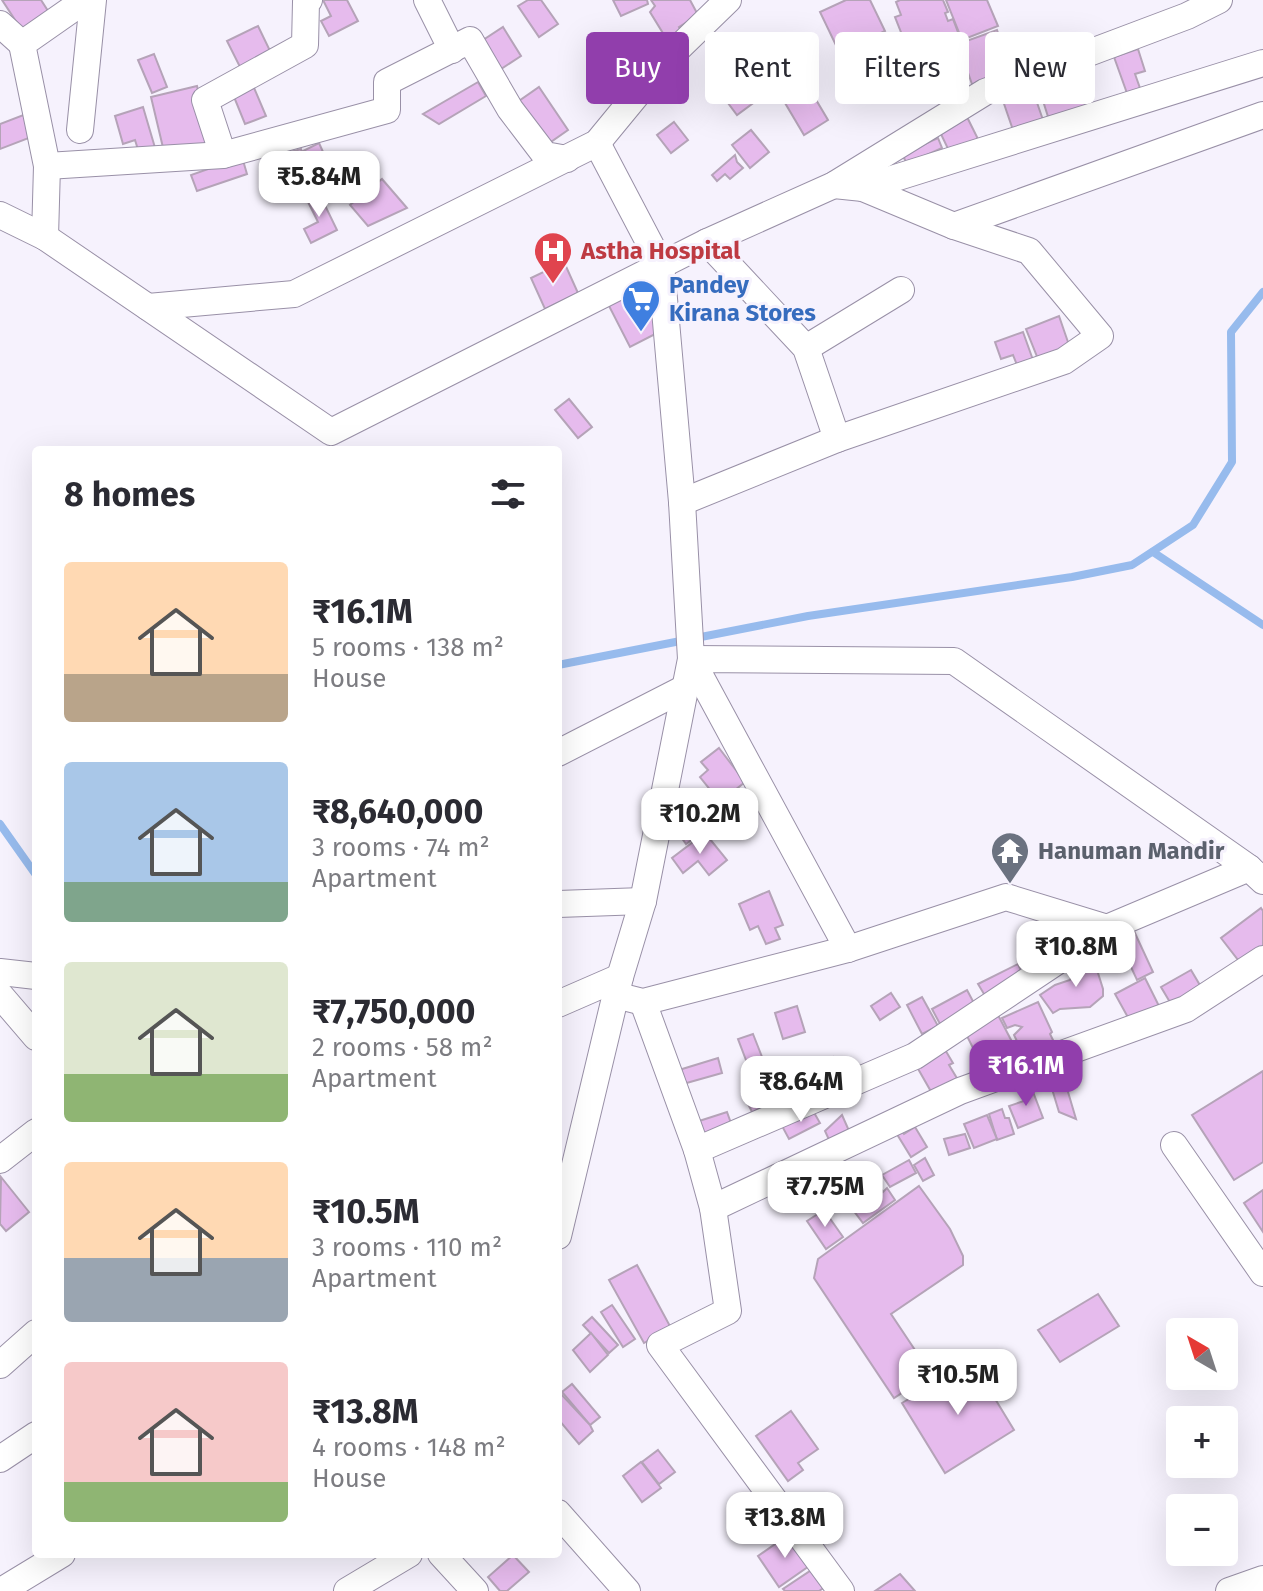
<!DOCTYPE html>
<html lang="en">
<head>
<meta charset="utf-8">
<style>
  :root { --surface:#fff; --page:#f7f7f7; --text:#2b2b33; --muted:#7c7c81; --accent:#913eac }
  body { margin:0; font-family:"Fira Sans",sans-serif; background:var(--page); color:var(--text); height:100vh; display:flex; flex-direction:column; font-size:30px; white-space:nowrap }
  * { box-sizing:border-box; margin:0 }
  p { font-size:26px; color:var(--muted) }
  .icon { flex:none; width:44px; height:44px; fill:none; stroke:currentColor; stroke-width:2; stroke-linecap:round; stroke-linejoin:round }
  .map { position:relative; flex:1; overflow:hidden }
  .details { position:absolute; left:32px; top:446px; width:530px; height:1112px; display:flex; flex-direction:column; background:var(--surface); border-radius:8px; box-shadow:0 8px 32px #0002 }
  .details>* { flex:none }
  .hud { position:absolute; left:586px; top:32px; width:556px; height:72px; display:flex; gap:16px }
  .needle { width:52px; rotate:321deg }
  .tools { position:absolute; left:1166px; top:1318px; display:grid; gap:16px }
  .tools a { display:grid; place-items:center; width:72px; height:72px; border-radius:8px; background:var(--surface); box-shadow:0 8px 32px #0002; font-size:40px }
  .price { position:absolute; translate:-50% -68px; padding:0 18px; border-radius:16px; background:#fff; color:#222; font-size:26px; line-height:52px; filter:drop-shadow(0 2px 4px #0008) }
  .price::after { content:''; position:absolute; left:50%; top:48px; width:24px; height:18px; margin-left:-12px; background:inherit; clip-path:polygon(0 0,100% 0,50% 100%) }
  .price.current { background:var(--accent); color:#fff }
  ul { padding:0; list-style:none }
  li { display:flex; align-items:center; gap:24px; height:200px; padding:0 32px }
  li span { display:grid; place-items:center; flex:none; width:224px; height:160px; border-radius:8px; color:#555 }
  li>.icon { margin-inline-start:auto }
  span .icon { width:96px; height:96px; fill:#fffc; stroke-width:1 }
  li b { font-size:34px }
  h2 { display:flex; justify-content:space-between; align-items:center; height:96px; padding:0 32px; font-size:34px }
  .pill { padding:0 28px; border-radius:8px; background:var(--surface); box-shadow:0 8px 32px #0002; font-size:28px; line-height:72px }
  .pill.current { background:var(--accent); color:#fff }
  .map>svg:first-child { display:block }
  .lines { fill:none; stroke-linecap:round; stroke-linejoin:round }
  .stream { stroke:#97bbed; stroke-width:8 }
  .building { fill:#e6bbed; stroke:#b5a3b8; stroke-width:2 }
  .street-casing { stroke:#9990a7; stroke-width:28 }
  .street { stroke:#fff; stroke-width:26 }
  .labels { text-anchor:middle; stroke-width:6; stroke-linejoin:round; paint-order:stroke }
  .health-label { font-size:24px; font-weight:bold; fill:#be3a42; stroke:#f6f2fd; text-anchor:start }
  .shop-label { font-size:24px; font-weight:bold; fill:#366cbe; stroke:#f6f2fd; text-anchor:start }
  .worship-label { font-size:24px; font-weight:bold; fill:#5b616d; stroke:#f6f2fd; text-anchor:start }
</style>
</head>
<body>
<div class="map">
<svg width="1263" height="1591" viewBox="0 0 1263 1591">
  <rect width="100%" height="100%" fill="#f6f2fd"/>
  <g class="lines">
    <g class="stream">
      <path d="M1153,552L1263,625"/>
      <path d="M558,665L808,616L1072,577L1132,565L1193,525L1232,462L1231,332L1263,292"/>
      <path d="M0,824L36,875"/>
    </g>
  </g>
  <g class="building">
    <path d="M2,0H41L50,14L23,32Z"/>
    <path d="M323,0H347L358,21L329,36L321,21L331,16Z"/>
    <path d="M528,0H541L558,24L539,37L518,6Z"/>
    <path d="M613,0H647L648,4L621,16Z"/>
    <path d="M651,0H690L698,15L679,27L683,34L669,43L650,12L655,6Z"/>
    <path d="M846,0H870L885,31L853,46L854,57L844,62L820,12Z"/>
    <path d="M900,0H943L948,12L945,13L948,21L953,19L959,35L910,55L895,17L901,15L896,2Z"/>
    <path d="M946,0H987L998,26L962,40Z"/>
    <path d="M258,26L273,57L243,73L227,41Z"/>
    <path d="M503,27L521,56L498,71L480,42Z"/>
    <path d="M997,30L1012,73L973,87L958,44Z"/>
    <path d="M1138,49L1145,71L1135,74L1141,91L1128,96L1114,57Z"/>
    <path d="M154,54L167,87L152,93L138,60Z"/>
    <path d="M796,66L828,120L804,135L772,81Z"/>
    <path d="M1076,74L1087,112L1050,123L1038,85Z"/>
    <path d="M741,81L756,101L737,115L722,95Z"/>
    <path d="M478,82L486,96L439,124L423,114Z"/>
    <path d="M252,83L266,116L245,124L232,92Z"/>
    <path d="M197,86L210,145L165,156L151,97Z"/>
    <path d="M539,87L568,130L545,146L516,103Z"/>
    <path d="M1032,88L1043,120L1013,130L1002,98Z"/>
    <path d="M143,107L156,151L140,156L135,140L123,144L115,116Z"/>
    <path d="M26,114L34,136L0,149V124Z"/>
    <path d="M967,117L978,139L950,153L939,130Z"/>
    <path d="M674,122L688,140L671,153L657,135Z"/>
    <path d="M751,130L769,152L750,168L732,145Z"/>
    <path d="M938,138L942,148L907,164L902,154Z"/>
    <path d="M319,143L335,179L319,187L303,151Z"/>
    <path d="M301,149L312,190L295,195L284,154Z"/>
    <path d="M735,155L737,162L743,168L730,179L725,174L717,181L712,175Z"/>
    <path d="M242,157L247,174L197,191L191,175Z"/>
    <path d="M382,179L407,208L368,226L350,205Z"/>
    <path d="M318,191L337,230L311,243L304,229L318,222L306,198Z"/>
    <path d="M564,262L578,293L545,309L531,278Z"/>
    <path d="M640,287L663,330L630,347L608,304Z"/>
    <path d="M1059,316L1069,345L1040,364L1026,329Z"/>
    <path d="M1023,332L1033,360L1017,365L1013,355L1001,359L995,342Z"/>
    <path d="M569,399L592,427L578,438L555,410Z"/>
    <path d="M719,748L745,782L720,802L700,777L708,770L701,762Z"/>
    <path d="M699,814L709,827L686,844L677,831Z"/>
    <path d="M705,833L727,860L709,875L698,861L683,873L672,858Z"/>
    <path d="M769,891L783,925L775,928L780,939L766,944L758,926L750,930L739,904Z"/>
    <path d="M1261,908L1263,911V949L1242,965L1221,938Z"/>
    <path d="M1134,931L1153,972L1137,980L1118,939Z"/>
    <path d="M1092,954L1103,989V996L1090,1007L1060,1009L1053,1013L1040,995L1055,985L1070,980L1078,965Z"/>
    <path d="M1018,964L1025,979L987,999L978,984Z"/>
    <path d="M1191,970L1201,987L1171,1004L1161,987Z"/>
    <path d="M1145,978L1159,1006L1130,1021L1115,994Z"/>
    <path d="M967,990L975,1005L940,1024L932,1009Z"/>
    <path d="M891,993L900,1007L880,1020L871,1006Z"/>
    <path d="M922,997L938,1026L922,1034L907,1005Z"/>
    <path d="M1038,1002L1052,1032L1050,1034L1054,1042L1024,1056L1014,1035L1022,1027L1015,1025L1007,1028L1002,1018Z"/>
    <path d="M797,1006L805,1032L783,1039L775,1013Z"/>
    <path d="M998,1015L1021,1059L983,1068L965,1032Z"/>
    <path d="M753,1034L764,1062L749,1068L738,1039Z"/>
    <path d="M944,1048L953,1063L949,1065L958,1080L933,1095L913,1060Z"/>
    <path d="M833,1057L838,1071L827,1075L822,1061Z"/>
    <path d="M718,1058L722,1073L683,1084L679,1070Z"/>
    <path d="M815,1058L827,1081L789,1101L777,1077Z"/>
    <path d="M1263,1071V1162L1234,1180L1192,1115Z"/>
    <path d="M1063,1075L1076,1119L1059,1112L1049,1079Z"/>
    <path d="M1030,1084L1043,1118L1018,1128L1009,1106L1024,1101L1019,1088Z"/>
    <path d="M779,1087L786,1100L754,1116L748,1104Z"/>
    <path d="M812,1109L820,1123L789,1139L782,1126Z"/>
    <path d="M1002,1109L1005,1118H1009L1014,1134L997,1140L989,1114Z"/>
    <path d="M727,1112L732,1126L697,1138L693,1123Z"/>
    <path d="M842,1115L850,1133L830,1142L825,1131Z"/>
    <path d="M987,1115L997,1139L974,1148L964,1124Z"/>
    <path d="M915,1127L927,1147L911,1157L895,1131L899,1128L904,1134Z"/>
    <path d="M965,1134L970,1148L949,1155L944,1139Z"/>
    <path d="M925,1158L934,1175L923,1181L914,1165Z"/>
    <path d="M909,1160L916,1173L890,1187L882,1175Z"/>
    <path d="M823,1174L838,1198L823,1208L807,1183Z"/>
    <path d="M1,1177L29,1212L6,1231L0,1224Z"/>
    <path d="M879,1186L883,1192L887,1188L895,1200L863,1223L850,1206Z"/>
    <path d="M919,1186L950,1229L963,1256V1265L891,1314L931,1374L894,1398L814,1278L818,1259Z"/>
    <path d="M1263,1190V1232L1244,1203Z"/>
    <path d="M824,1210L843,1237L826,1249L807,1221Z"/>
    <path d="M637,1265L671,1328L644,1343L609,1280Z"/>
    <path d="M1098,1294L1119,1326L1060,1362L1038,1330Z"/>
    <path d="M612,1305L635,1339L623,1347L601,1312Z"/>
    <path d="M592,1317L618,1345L609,1353L583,1325Z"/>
    <path d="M591,1333L608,1355L590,1372L573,1350Z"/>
    <path d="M972,1361L1014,1430L945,1473L902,1403Z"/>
    <path d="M572,1384L600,1417L590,1425L562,1392Z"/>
    <path d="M562,1395L590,1425L593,1431L579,1444L558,1419V1399Z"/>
    <path d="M791,1411L818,1449L798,1463L803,1470L788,1481L756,1436Z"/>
    <path d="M658,1450L675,1472L659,1484L642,1462Z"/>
    <path d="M641,1462L661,1488L642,1502L623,1476Z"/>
    <path d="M791,1533L812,1564L779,1587L758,1556Z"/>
    <path d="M513,1555L529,1572L507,1591H500L488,1577Z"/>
    <path d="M813,1569L825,1587L819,1591H785L783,1589Z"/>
    <path d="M900,1574L915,1591H875Z"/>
  </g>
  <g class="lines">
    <defs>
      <g id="street">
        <path d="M427,0L452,50"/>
        <path d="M0,24L22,44"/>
        <path d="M80,130L93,0"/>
        <path d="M223,155L205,100L305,45L306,2L309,0"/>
        <path d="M47,166L223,155L387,110V82L470,40L510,109L545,155L567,159"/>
        <path d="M863,188L1263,63"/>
        <path d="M0,215L45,237L331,432L707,242L834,185L985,92L1187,16L1219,0"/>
        <path d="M954,226L1263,115"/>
        <path d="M45,237L47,166L22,44L85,0"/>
        <path d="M707,242L806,348L837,439"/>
        <path d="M148,307L294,294L597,143L662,64L728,0"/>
        <path d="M806,348L901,290"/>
        <path d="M682,502L837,439L1064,361L1100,336L1029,251L954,226L863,188L834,185"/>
        <path d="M558,753L685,688"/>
        <path d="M558,904L643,901"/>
        <path d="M848,949L691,659L954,661L1249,868L1263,881"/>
        <path d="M0,972L36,976"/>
        <path d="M0,995L36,1037"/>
        <path d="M627,998L643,1002L848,949L1006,897L1107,928L1249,868"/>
        <path d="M643,1002L697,1150L713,1208L728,1311L660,1345L841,1591"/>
        <path d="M558,1004L620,977"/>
        <path d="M1174,1145L1263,1273"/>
        <path d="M697,1150L915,1056L1107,928"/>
        <path d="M0,1160L36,1132"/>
        <path d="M713,1208L960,1091L1186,1009L1263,959"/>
        <path d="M558,1236L620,977L643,901L691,659L682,502L661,265L597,143"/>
        <path d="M0,1365L36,1333"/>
        <path d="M0,1459L36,1435"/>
        <path d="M558,1513L627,1591"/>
        <path d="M441,1554L475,1591"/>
        <path d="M1,1591L62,1554"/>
        <path d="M347,1591L409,1554"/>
        <path d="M1229,1591L1263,1579"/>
      </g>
    </defs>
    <use href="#street" class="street-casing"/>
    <use href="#street" class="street"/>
  </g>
  <defs>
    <symbol id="hospital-pin" viewBox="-11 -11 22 30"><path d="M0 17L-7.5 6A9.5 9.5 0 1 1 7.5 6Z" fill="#e0444e" stroke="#f6f2fd"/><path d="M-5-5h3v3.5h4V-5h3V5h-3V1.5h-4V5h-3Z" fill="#fff"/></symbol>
    <symbol id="supermarket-pin" viewBox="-11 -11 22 30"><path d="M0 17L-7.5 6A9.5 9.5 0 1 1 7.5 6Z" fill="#3f7fe0" stroke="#f6f2fd"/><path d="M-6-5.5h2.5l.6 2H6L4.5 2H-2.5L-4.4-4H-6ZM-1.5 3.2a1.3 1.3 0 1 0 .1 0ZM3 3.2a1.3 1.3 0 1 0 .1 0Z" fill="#fff"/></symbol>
    <symbol id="temple-pin" viewBox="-11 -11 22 30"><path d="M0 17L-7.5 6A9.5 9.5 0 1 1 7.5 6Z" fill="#6b7280" stroke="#f6f2fd"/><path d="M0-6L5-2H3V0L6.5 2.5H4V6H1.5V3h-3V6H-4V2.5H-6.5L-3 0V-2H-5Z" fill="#fff"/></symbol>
  </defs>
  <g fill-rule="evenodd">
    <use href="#hospital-pin" x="531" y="229" width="44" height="60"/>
    <use href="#supermarket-pin" x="619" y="277" width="44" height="60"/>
    <use href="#temple-pin" x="988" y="829" width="44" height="60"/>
  </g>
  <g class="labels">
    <g class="health-label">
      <text x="581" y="259">Astha Hospital</text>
    </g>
    <g class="shop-label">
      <text x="669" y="293">Pandey<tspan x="669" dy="28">Kirana Stores</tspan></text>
    </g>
    <g class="worship-label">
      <text x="1038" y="859">Hanuman Mandir</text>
    </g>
  </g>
</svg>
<div class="tools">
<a><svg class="needle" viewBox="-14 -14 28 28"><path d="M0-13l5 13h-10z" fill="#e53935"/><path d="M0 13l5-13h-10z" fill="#7c7c81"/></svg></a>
<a>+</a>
<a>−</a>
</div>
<b class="price" style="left:319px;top:219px">₹5.84M</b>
<b class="price" style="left:700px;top:856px">₹10.2M</b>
<b class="price" style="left:1076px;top:989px">₹10.8M</b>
<b class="price current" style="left:1026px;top:1108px">₹16.1M</b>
<b class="price" style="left:801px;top:1124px">₹8.64M</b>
<b class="price" style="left:825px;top:1229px">₹7.75M</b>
<b class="price" style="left:958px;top:1417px">₹10.5M</b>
<b class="price" style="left:785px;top:1560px">₹13.8M</b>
<div class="hud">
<a class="pill current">Buy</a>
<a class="pill">Rent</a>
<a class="pill">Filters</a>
<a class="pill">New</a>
</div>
<section class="details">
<h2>8 homes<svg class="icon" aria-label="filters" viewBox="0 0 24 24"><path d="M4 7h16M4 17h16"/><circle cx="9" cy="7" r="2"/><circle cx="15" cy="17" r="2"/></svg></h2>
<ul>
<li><span style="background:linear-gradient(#ffd9b3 70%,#b9a48a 0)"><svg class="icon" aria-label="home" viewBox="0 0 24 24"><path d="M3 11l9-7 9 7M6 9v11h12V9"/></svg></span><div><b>₹16.1M</b><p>5 rooms · 138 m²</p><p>House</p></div></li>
<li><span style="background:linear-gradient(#a9c7e8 75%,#7fa58c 0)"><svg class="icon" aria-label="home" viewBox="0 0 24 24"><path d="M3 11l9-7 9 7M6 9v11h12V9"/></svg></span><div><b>₹8,640,000</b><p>3 rooms · 74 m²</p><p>Apartment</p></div></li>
<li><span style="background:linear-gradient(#dfe7d0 70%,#8fb573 0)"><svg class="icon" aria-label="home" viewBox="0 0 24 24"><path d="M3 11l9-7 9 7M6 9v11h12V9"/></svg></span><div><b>₹7,750,000</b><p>2 rooms · 58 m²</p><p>Apartment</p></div></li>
<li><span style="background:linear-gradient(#ffd9b3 60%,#9aa5b1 0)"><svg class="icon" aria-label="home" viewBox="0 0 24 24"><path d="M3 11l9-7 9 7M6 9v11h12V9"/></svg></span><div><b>₹10.5M</b><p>3 rooms · 110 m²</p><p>Apartment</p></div></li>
<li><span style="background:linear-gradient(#f6c9c9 75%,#8fb573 0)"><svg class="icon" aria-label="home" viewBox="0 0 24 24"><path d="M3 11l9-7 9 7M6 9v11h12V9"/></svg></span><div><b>₹13.8M</b><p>4 rooms · 148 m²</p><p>House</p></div></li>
</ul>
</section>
</div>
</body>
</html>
